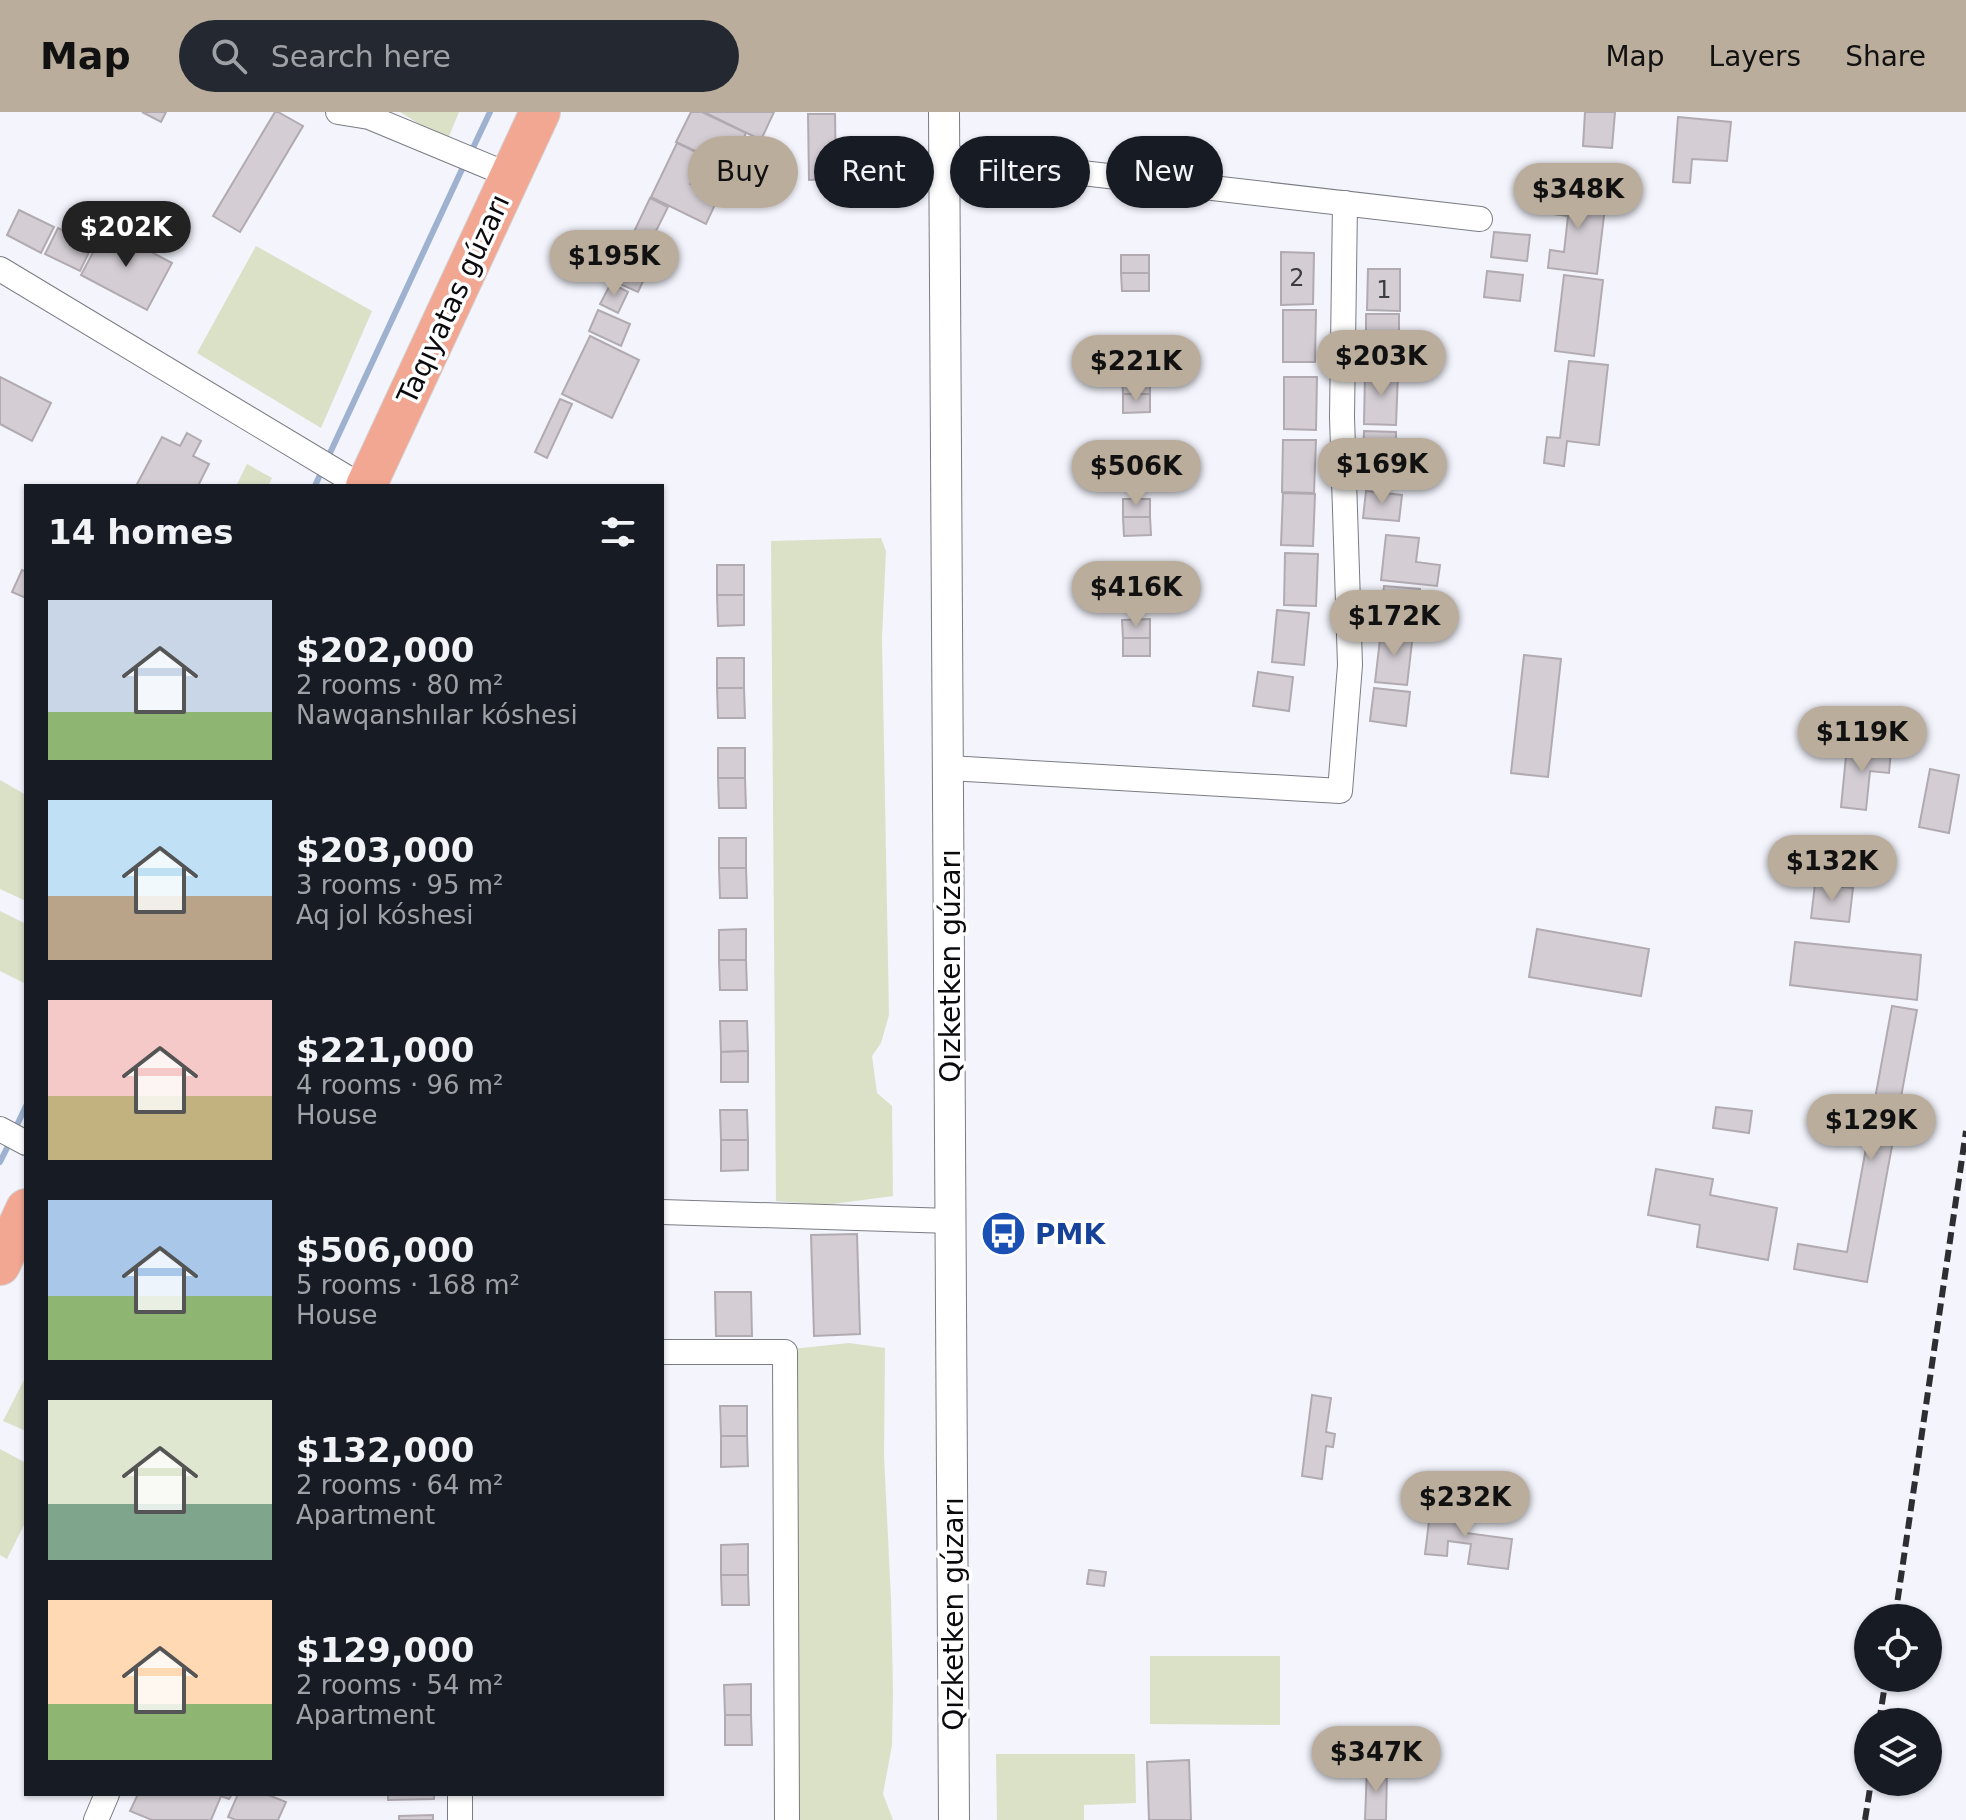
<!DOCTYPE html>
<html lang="en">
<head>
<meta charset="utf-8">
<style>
  :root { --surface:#171b24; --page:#242831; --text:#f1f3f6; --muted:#9ea1a6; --accent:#bbad9c }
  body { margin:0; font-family:"DejaVu Sans",sans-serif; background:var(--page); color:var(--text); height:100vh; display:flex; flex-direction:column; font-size:30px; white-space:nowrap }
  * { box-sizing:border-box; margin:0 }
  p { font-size:26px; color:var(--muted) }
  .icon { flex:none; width:44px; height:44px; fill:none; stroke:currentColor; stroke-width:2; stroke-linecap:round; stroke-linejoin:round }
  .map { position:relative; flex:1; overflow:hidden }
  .panel { position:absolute; left:24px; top:372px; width:640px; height:1312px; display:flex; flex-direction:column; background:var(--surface); border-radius:0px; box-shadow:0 2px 6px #0004 }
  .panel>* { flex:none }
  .top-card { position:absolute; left:688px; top:24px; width:760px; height:72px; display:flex; gap:16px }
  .buttons { position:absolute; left:1854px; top:1492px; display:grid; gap:16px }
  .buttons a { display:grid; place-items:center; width:88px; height:88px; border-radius:50%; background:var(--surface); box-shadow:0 2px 6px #0004; font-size:40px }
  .price { position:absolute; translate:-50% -68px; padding:0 18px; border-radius:28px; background:var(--accent); color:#111; font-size:26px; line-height:52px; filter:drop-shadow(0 2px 4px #0008) }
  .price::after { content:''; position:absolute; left:50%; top:48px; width:24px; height:18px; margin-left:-12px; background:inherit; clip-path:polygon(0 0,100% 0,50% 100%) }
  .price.current { background:#222; color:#fff }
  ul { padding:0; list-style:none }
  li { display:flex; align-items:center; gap:24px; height:200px; padding:0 24px }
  li span { display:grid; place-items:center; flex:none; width:224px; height:160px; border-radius:0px; color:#555 }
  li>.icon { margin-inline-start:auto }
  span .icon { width:96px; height:96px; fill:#fffc; stroke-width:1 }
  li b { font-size:34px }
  h2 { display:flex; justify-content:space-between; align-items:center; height:96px; padding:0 24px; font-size:34px }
  .pill { padding:0 28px; border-radius:36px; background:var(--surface); box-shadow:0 2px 6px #0004; font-size:28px; line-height:72px }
  .pill.current { background:var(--accent); color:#111 }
  header { display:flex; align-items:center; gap:48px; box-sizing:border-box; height:112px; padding:0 40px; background:var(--accent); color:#111 }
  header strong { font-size:38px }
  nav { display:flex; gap:44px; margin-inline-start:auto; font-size:28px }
  .search { width:560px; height:72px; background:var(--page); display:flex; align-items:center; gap:20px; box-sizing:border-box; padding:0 28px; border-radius:44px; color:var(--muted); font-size:30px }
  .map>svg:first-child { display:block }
  .green { fill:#dae1c7 }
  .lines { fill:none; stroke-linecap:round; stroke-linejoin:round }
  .stream { stroke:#9eb2cf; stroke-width:6 }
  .building { fill:#d4ced4; stroke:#b1abb1; stroke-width:2 }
  .minor-casing { stroke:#7b7c83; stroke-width:26 }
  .tertiary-casing { stroke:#7b7c83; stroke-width:32 }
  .trunk-casing { stroke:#d3d3d4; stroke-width:42 }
  .minor { stroke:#fff; stroke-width:24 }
  .tertiary { stroke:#fff; stroke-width:30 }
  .trunk { stroke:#f2a793; stroke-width:40 }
  .rail { stroke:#2e2e32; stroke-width:6; stroke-dasharray:12 6; stroke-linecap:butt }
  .labels { text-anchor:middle; stroke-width:7; stroke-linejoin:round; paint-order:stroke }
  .number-label { font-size:24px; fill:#3d3c40 }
  .street-label { font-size:28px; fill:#0b0b0e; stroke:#fff }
  .transit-label { font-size:28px; font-weight:bold; fill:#164399; stroke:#fff; text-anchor:start }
</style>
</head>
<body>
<header>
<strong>Map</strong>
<div class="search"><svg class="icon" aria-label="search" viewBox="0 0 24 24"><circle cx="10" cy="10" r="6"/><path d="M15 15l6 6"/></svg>Search here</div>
<nav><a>Map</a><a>Layers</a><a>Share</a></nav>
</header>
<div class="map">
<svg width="1966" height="1708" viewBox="0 0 1966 1708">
  <rect width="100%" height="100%" fill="#f3f4fc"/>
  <g class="green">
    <path d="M400,0H459L447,29Z"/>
    <path d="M256,134L372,199L321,316L197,241Z"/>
    <path d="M247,352L272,366L268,374H236Z"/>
    <path d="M881,426L886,439L882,526L889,903L881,931L872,944L877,981L892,994L893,1084L825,1093L776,1089L771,429Z"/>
    <path d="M0,668L26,683V789L0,777Z"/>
    <path d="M0,799L26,812V872L0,859Z"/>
    <path d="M849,1231L885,1236L884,1343L891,1487L893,1577L892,1633L883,1682L893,1708H799L792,1237Z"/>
    <path d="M26,1264V1319L3,1309Z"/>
    <path d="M0,1337L26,1351V1409L7,1447L0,1443Z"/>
    <path d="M1150,1544H1280V1613L1150,1612Z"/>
    <path d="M996,1642H1135L1136,1691L1084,1693V1708H997Z"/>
  </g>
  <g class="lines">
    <g class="stream">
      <path d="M472,38L490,0"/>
      <path d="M330,341L464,53"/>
      <path d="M315,374L319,365"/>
      <path d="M17,1013L26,994"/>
      <path d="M0,1050L7,1036"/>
    </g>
  </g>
  <g class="building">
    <path d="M142,0H166L161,10Z"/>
    <path d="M275,0H278L303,14L240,120L213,104Z"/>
    <path d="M691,0H702L746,21L730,55L676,30Z"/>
    <path d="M704,0H774L761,28Z"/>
    <path d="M1585,0H1615L1612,36L1583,34Z"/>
    <path d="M808,2H835L836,67L809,68Z"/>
    <path d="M1678,5L1731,10L1727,49L1692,47L1690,71L1673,70Z"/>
    <path d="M677,31L704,44L690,72L718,86L706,112L651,85Z"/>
    <path d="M1556,69L1573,71L1571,83L1606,87L1597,162L1548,156L1550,138L1564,140L1568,104L1552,102Z"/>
    <path d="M650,86L668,95L648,135L631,126Z"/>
    <path d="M19,98L54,115L41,141L7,123Z"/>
    <path d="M58,116L92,134L80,159L45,142Z"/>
    <path d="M106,116L172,151L147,198L81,163Z"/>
    <path d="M1494,120L1530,123L1527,149L1491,145Z"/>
    <path d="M630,129L656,142L638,180L611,168Z"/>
    <path d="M1281,140L1314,141L1313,192L1281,193Z"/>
    <rect x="1121" y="143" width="28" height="18"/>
    <path d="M1368,157H1400V199L1367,198Z"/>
    <path d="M1487,159L1523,163L1520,189L1484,185Z"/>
    <path d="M1121,161H1149V179H1122Z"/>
    <path d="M1564,163L1603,168L1594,244L1555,239Z"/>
    <path d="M611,171L628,180L618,201L600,192Z"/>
    <path d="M598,198L630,212L621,234L589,219Z"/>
    <path d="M1283,198H1316L1315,250H1283Z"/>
    <rect x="1366" y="202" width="33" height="52"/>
    <path d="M590,224L639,248L612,306L562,282Z"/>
    <path d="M1569,249L1608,253L1599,333L1567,329L1564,354L1544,351L1547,325L1560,326Z"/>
    <path d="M1365,260L1398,261L1396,313L1364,312Z"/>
    <path d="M1122,264H1150V282H1123Z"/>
    <path d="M0,265L51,291L32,329L0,312Z"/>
    <path d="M1284,265H1317L1316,318L1284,317Z"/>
    <path d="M1123,282H1150V300L1123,301Z"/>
    <path d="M560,287L572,292L547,346L535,340Z"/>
    <path d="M1364,319L1396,320L1395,371L1362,370Z"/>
    <path d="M187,321L201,329L193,344L209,352L198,374H136L162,325L180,334Z"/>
    <path d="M1283,328H1316L1314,381L1282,380Z"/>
    <path d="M1366,379L1402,383L1399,409L1363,406Z"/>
    <path d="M1283,381L1315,382L1313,434L1281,433Z"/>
    <rect x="1123" y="387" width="27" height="18"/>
    <path d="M1123,405H1150L1151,423L1124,424Z"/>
    <path d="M1386,423L1419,426L1416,450L1440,453L1437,474L1381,468Z"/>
    <path d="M1285,441L1318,442L1316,494L1284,493Z"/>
    <rect x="717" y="453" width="27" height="30"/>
    <path d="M22,458L26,460V486L12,480Z"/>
    <path d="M1384,474L1420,477L1418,503L1381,500Z"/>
    <path d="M717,483H744V513L718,514Z"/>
    <path d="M1277,498L1309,501L1304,553L1272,550Z"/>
    <path d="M1150,507V526H1123L1122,508Z"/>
    <path d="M1381,519L1413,522L1407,573L1375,570Z"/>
    <rect x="1123" y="526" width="27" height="18"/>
    <path d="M1524,543L1561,547L1548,665L1511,661Z"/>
    <rect x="717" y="546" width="27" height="30"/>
    <path d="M1258,560L1293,565L1289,599L1253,594Z"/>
    <path d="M717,576H744L745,606H718Z"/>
    <path d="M1374,576L1410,580L1406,614L1370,609Z"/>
    <path d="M1847,634L1891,638L1889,661L1870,659L1866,698L1841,695Z"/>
    <rect x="718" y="636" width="27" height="30"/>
    <path d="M1930,657L1959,663L1949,721L1919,715Z"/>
    <path d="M718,666H745L746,696H719Z"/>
    <rect x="719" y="726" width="27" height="30"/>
    <path d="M719,756H746L747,786H720Z"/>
    <path d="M1815,772L1853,776L1849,810L1811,806Z"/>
    <path d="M746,817V848H719V818Z"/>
    <path d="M1537,817L1649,837L1641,884L1529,865Z"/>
    <path d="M1795,830L1921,843L1917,888L1790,873Z"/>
    <path d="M719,848H746L747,878H720Z"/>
    <path d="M1892,894L1917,898L1867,1170L1794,1157L1798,1132L1847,1140Z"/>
    <path d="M720,909H747L748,939L721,940Z"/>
    <path d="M748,939V970H721V940Z"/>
    <path d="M1716,995L1752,999L1749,1021L1713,1016Z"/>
    <path d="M720,998H747L748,1028H721Z"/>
    <path d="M721,1028H748V1058L721,1059Z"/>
    <path d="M1656,1057L1713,1067L1710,1083L1777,1096L1768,1148L1697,1135L1700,1113L1648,1103Z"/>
    <path d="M857,1122L860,1222L814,1224L811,1123Z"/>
    <path d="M715,1180H751L752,1224H716Z"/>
    <path d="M1312,1283L1331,1286L1326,1320L1335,1322L1333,1335L1326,1334L1322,1367L1302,1364Z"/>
    <path d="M720,1294H747V1324H721Z"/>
    <path d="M721,1324H747L748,1354L721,1355Z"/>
    <path d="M1431,1393L1469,1398L1466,1421L1512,1427L1508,1457L1468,1452L1471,1432L1448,1429L1447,1444L1425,1442Z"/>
    <path d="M748,1432V1463H721V1433Z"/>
    <path d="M1089,1458L1106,1460L1104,1474L1087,1472Z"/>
    <path d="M721,1463H748L749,1493H722Z"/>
    <path d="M751,1572V1603H725L724,1573Z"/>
    <path d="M725,1603H751L752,1633H725Z"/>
    <path d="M1189,1648L1191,1708H1149L1147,1650Z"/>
    <path d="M1367,1655H1387L1386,1708H1365Z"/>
    <path d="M138,1682H232L229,1687L221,1684L211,1708H152L130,1699Z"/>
    <path d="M238,1682H266L286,1690L278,1708H236L228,1705Z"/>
    <path d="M388,1682H434V1687L388,1688Z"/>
    <path d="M433,1703V1708H399V1704Z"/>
  </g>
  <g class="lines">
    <defs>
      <g id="minor">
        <path d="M338,0L369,5L511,64"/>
        <path d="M944,45L1480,107"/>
        <path d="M0,157L361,374"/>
        <path d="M949,656L1340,679L1350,553L1342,305L1345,91"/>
        <path d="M0,1017L26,1031"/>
        <path d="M662,1100L951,1109"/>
        <path d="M662,1240H785L787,1708"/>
        <path d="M460,1682V1708"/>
        <path d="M96,1708L107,1682"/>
      </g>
      <path id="tertiary" d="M944,0L954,1708"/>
      <g id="trunk">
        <path d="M366,374L540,0"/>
        <path d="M0,1153L26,1097"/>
      </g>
    </defs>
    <use href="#minor" class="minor-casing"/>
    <use href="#tertiary" class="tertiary-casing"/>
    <use href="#trunk" class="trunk-casing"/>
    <use href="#minor" class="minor"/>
    <use href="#tertiary" class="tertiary"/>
    <use href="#trunk" class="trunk"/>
    <g class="rail">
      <path d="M1895,1506L1966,1019"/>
      <path d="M1879,1610L1886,1566"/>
      <path d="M1865,1708L1871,1670"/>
    </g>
  </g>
  <defs>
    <symbol id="bus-disc" viewBox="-11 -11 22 22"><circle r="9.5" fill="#1a4fb4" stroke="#fff"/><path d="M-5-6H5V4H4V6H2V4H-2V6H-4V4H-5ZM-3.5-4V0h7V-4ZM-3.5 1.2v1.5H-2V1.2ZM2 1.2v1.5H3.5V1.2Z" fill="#fff"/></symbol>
  </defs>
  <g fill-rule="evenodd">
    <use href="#bus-disc" x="978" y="1096" width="51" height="51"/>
  </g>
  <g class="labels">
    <g class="number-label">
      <text x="1297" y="174">2</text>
      <text x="1384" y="186">1</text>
    </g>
    <g class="street-label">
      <text transform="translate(453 187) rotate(-65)" y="10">Taqıyatas gúzarı</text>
      <text transform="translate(950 854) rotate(-90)" y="10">Qızketken gúzarı</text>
      <text transform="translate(953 1502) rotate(-90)" y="10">Qızketken gúzarı</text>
    </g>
    <g class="transit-label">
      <text x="1035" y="1132">PMK</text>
    </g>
  </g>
</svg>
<div class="buttons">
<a><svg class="icon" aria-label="locate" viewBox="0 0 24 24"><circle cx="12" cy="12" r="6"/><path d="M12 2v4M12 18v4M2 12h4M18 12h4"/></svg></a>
<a><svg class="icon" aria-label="layers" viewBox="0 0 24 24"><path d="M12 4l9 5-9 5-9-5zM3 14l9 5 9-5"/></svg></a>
</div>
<b class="price" style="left:1578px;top:119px">$348K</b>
<b class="price current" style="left:126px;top:157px">$202K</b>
<b class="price" style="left:614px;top:186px">$195K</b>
<b class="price" style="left:1381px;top:286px">$203K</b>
<b class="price" style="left:1136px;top:291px">$221K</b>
<b class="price" style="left:1382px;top:394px">$169K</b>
<b class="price" style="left:1136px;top:396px">$506K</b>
<b class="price" style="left:1136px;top:517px">$416K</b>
<b class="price" style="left:1394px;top:546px">$172K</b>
<b class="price" style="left:1862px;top:662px">$119K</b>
<b class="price" style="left:1832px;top:791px">$132K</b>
<b class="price" style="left:1871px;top:1050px">$129K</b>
<b class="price" style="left:1465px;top:1427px">$232K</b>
<b class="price" style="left:1376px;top:1682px">$347K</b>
<div class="top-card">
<a class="pill current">Buy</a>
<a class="pill">Rent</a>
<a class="pill">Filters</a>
<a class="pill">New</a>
</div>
<section class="panel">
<h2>14 homes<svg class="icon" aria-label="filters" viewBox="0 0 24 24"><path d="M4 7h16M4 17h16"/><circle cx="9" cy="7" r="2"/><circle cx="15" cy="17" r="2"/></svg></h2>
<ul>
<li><span style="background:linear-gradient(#c9d6e8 70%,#8fb573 0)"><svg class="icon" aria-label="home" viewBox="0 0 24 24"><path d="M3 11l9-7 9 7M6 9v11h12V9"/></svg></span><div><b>$202,000</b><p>2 rooms · 80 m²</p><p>Nawqanshılar kóshesi</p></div></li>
<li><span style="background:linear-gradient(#bfe0f5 60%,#b9a48a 0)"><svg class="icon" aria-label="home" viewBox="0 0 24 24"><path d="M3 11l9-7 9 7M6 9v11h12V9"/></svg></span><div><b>$203,000</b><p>3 rooms · 95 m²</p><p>Aq jol kóshesi</p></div></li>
<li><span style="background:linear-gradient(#f6c9c9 60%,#c2b280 0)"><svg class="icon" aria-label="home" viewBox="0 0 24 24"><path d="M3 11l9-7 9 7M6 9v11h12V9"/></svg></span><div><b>$221,000</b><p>4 rooms · 96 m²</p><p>House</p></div></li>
<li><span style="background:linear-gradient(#a9c7e8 60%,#8fb573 0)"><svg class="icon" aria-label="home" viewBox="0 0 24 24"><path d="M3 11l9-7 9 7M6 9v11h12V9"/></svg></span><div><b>$506,000</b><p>5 rooms · 168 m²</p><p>House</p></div></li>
<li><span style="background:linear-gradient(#dfe7d0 65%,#7fa58c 0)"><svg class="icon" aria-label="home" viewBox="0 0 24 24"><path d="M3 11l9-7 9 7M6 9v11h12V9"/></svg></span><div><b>$132,000</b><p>2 rooms · 64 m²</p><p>Apartment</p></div></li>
<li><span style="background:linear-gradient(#ffd9b3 65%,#8fb573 0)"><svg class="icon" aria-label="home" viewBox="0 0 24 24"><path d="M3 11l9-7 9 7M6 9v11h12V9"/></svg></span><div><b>$129,000</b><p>2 rooms · 54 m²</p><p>Apartment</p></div></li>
</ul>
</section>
</div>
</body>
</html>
